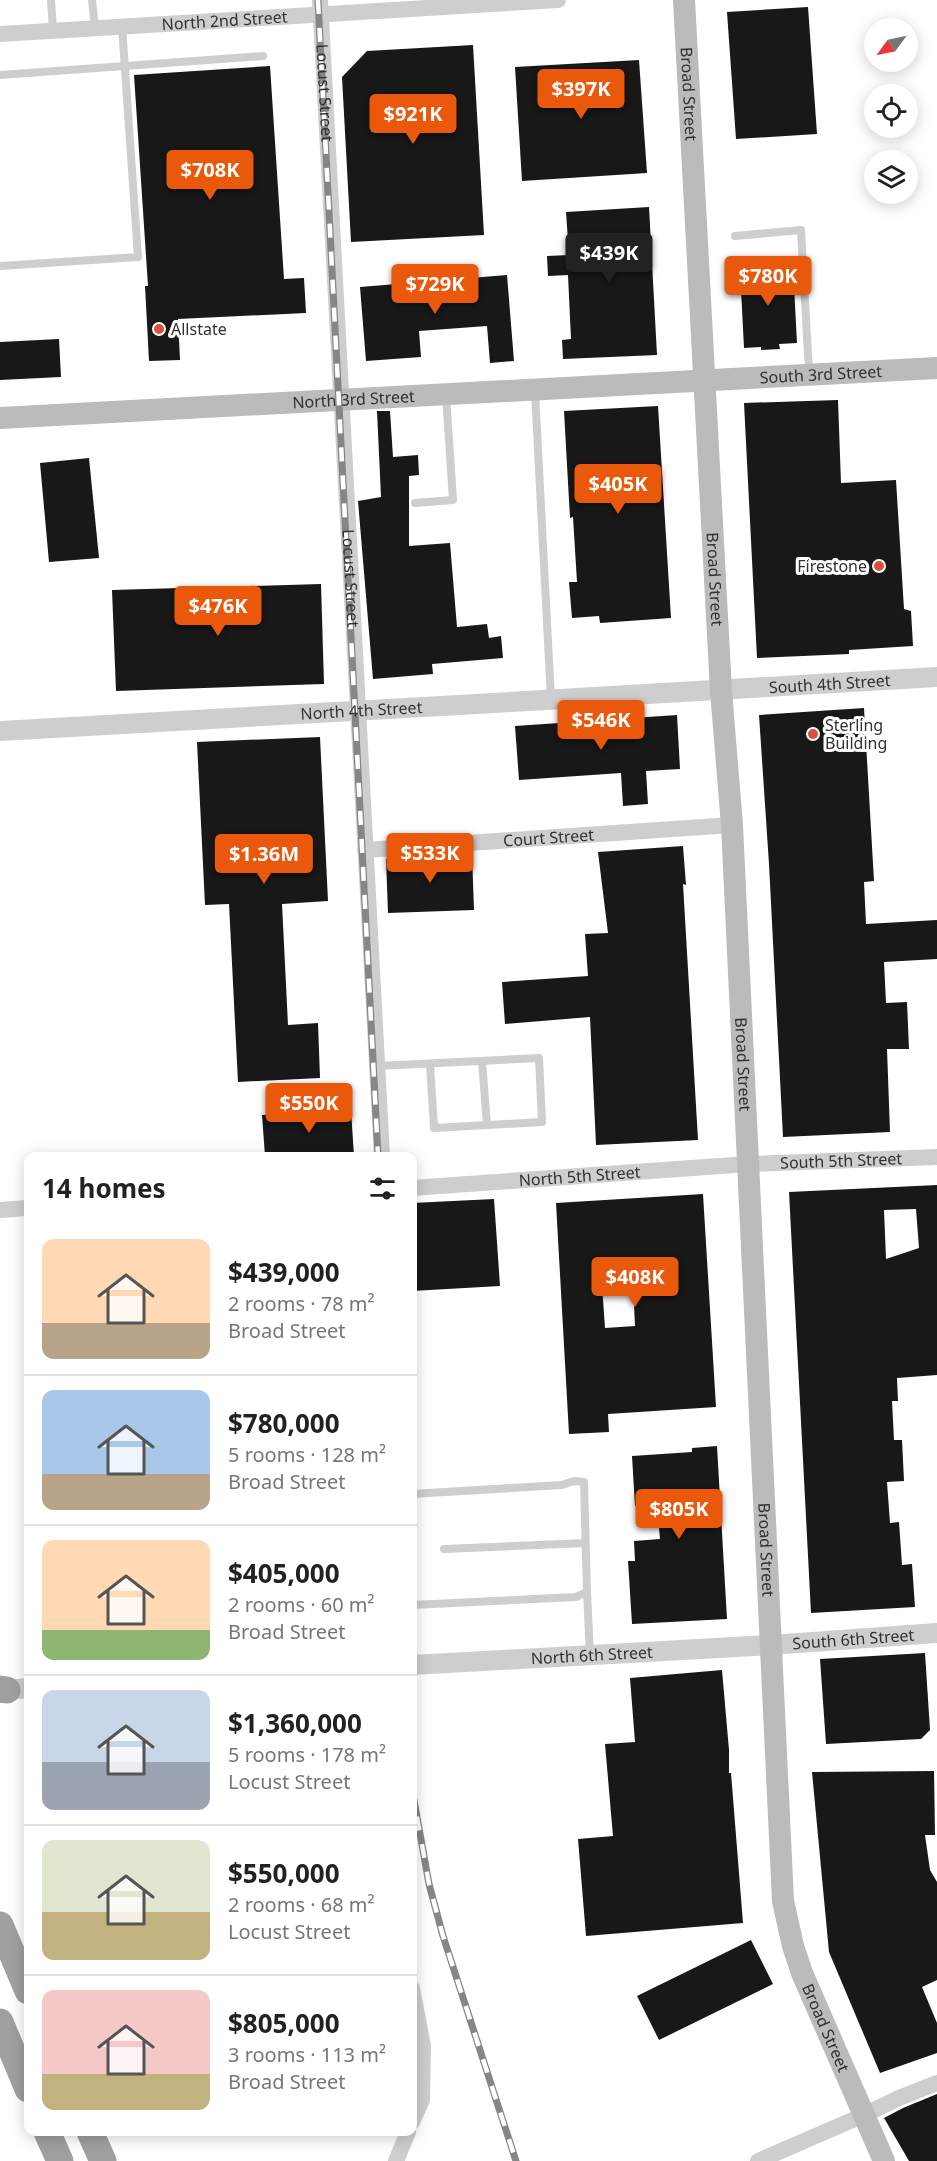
<!DOCTYPE html>
<html lang="en">
<head>
<meta charset="utf-8">
<style>
  :root { --surface:#fff; --page:#f2f2f2; --text:#222; --muted:#767676; --line:#e0e0e0; --accent:#ea580c }
  body { margin:0; font-family:"Noto Sans",sans-serif; background:var(--page); color:var(--text); height:100vh; display:flex; flex-direction:column; font-size:22px; white-space:nowrap }
  * { box-sizing:border-box; margin:0 }
  p { font-size:20px; color:var(--muted) }
  .icon { flex:none; width:33px; height:33px; fill:none; stroke:currentColor; stroke-width:2; stroke-linecap:round; stroke-linejoin:round }
  .map { position:relative; flex:1; overflow:hidden }
  .details { position:absolute; left:24px; top:1152px; width:393px; height:984px; display:flex; flex-direction:column; background:var(--surface); border-radius:12px; box-shadow:0 3px 15px #0003 }
  .details>* { flex:none }
  .needle { width:39px; rotate:237deg }
  .fabs { position:absolute; left:864px; top:18px; display:grid; gap:12px }
  .fabs a { display:grid; place-items:center; width:54px; height:54px; border-radius:50%; background:var(--surface); box-shadow:0 3px 15px #0003; font-size:30px }
  .price { position:absolute; translate:-50% -51px; padding:0 14px; border-radius:6px; background:var(--accent); color:#fff; font-size:20px; line-height:39px; filter:drop-shadow(0 2px 3px #0008) }
  .price::after { content:''; position:absolute; left:50%; top:36px; width:18px; height:14px; margin-left:-9px; background:inherit; clip-path:polygon(0 0,100% 0,50% 100%) }
  .price.active { background:#222; color:#fff }
  ul { padding:0; list-style:none }
  li { display:flex; align-items:center; gap:18px; height:150px; padding:0 18px }
  li+li { border-top:2px solid var(--line) }
  li span { display:grid; place-items:center; flex:none; width:168px; height:120px; border-radius:12px; color:#555 }
  li>.icon { margin-inline-start:auto }
  span .icon { width:72px; height:72px; fill:#fffc; stroke-width:1 }
  li b { font-size:26px }
  h2 { display:flex; justify-content:space-between; align-items:center; height:72px; padding:0 18px; font-size:26px }
  .map>svg:first-child { display:block }
  .building { fill:#181818; fill-rule:evenodd }
  .lines { fill:none; stroke-linecap:round; stroke-linejoin:round }
  .service { stroke:#cecece; stroke-width:8 }
  .minor { stroke:#cecece; stroke-width:16 }
  .tertiary { stroke:#cecece; stroke-width:20 }
  .secondary { stroke:#bbb; stroke-width:22 }
  .trunk { stroke:#a0a0a0; stroke-width:27 }
  .rail-casing { stroke:#868686; stroke-width:7 }
  .rail { stroke:#fff; stroke-width:4.5; stroke-dasharray:14; stroke-linecap:butt }
  .poi-dot { fill:#de4d3d; stroke:#fff; stroke-width:2 }
  .labels { text-anchor:middle; stroke-width:6; stroke-linejoin:round; paint-order:stroke }
  .street-label { font-size:16px; fill:#313131; stroke:#fff }
  .poi-label { font-size:16px; fill:#313131; stroke:#fff; text-anchor:start }
</style>
</head>
<body>
<div class="map">
<svg width="937" height="2161" viewBox="0 0 937 2161">
  <rect width="100%" height="100%" fill="#fff"/>
  <g class="building">
    <path d="M808,7L817,134L736,139L727,12Z"/>
    <path d="M473,45L484,235L351,242L342,77L367,51Z"/>
    <path d="M639,60L647,173L522,181L515,67Z"/>
    <path d="M270,66L284,279L304,278L306,313L178,319L180,360L149,361L145,286H148L134,75Z"/>
    <path d="M649,207L657,355L563,359L562,340L571,339L568,275L548,276L547,256L569,255L566,212Z"/>
    <path d="M758,266L793,267L797,343L779,344L780,349L761,350V347L744,348L740,270L759,269Z"/>
    <path d="M507,275L514,361L490,363L487,326L419,331L421,357L366,361L360,287Z"/>
    <path d="M59,339L61,377L0,380V342Z"/>
    <path d="M838,400L841,483L896,480L904,609L911,611L913,646L849,650V654L757,658L744,403Z"/>
    <path d="M658,406L671,618L600,623L599,616L572,618L569,582H577L573,517L570,518L564,411Z"/>
    <path d="M377,411H390L393,457L418,455L419,475L409,476V546L450,543L457,627L487,624L489,638L501,636L503,658L432,664L433,674L373,679L358,501L381,497Z"/>
    <path d="M89,458L99,558L49,562L40,463Z"/>
    <path d="M321,584L324,684L116,691L112,590Z"/>
    <path d="M864,708L874,881L864,882L866,924L937,920V959L884,962L886,1003L907,1002L909,1049H887L890,1132L783,1137L769,864L759,715Z"/>
    <path d="M677,715L680,769L646,771L648,804L623,806L621,773L519,780L515,726Z"/>
    <path d="M320,737L328,901L282,904L288,1025L318,1023L320,1078L238,1082L229,904L205,905L197,742Z"/>
    <path d="M683,846L686,885L683,884L698,1140L596,1145L590,1017L505,1024L502,982L588,976L585,934L608,933L598,852Z"/>
    <path d="M472,854L474,910L388,913L386,859Z"/>
    <path d="M351,1110L354,1156H265L262,1115Z"/>
    <path d="M937,1185V1375L897,1378L898,1401H892L894,1440H902L904,1481L887,1482L890,1523L899,1522L902,1565L912,1564L915,1607L811,1613L789,1192ZM916,1209L919,1248L886,1259L884,1210Z"/>
    <path d="M703,1194L716,1407L608,1414L609,1432L569,1434L556,1203ZM633,1284L635,1326L605,1328L602,1285Z"/>
    <path d="M494,1199L500,1286L412,1291V1203Z"/>
    <path d="M717,1446L727,1619L632,1624L628,1561H635L634,1541L660,1539L657,1505L635,1506L632,1456L692,1452V1448Z"/>
    <path d="M925,1653L930,1730L921,1739L826,1744L820,1659Z"/>
    <path d="M722,1670L729,1750V1773H731L743,1923L586,1936L578,1839L613,1836L605,1744L635,1742L630,1678Z"/>
    <path d="M934,1771L935,1835H925L930,1870L937,1882V1980L922,1987L937,2023V2053L880,2073L829,1952L812,1772Z"/>
    <path d="M751,1940L773,1984L659,2040L637,1996Z"/>
    <path d="M937,2094V2161H909L884,2118L903,2108Z"/>
  </g>
  <g class="lines">
    <g class="service">
      <path d="M51,0L53,30"/>
      <path d="M92,0L95,28"/>
      <path d="M0,75L263,56"/>
      <path d="M735,236L801,230L809,372"/>
      <path d="M0,266L138,257L122,26"/>
      <path d="M535,392L551,699"/>
      <path d="M415,503L453,500L446,395"/>
      <path d="M482,1061L487,1125"/>
      <path d="M377,1066L539,1058L542,1122L434,1128L430,1064"/>
      <path d="M28,1237V1274"/>
      <path d="M412,1494L562,1485L574,1481L584,1482L587,1592L576,1597L412,1605"/>
      <path d="M444,1549L585,1543"/>
      <path d="M587,1592L590,1655"/>
    </g>
    <g class="minor">
      <path id="s1" d="M320,0L382,1156"/>
      <path id="s2" d="M0,34L558,0"/>
      <path id="s3" d="M365,850L732,825"/>
      <path id="s4" d="M412,1188L748,1164L937,1157"/>
      <path d="M0,1210L28,1208"/>
      <path d="M412,1988L423,2046L422,2100L412,2122"/>
      <path d="M396,2161L408,2132"/>
      <path d="M758,2161L864,2115L899,2098L937,2083"/>
    </g>
    <g class="tertiary">
      <path id="s5" d="M0,731C312,712 625,697 937,677"/>
      <path id="s6" d="M412,1665L771,1645L937,1633"/>
      <path d="M0,1693L7,1690L28,1688"/>
    </g>
    <g class="secondary">
      <path id="s7" d="M684,0L721,691L732,825L783,1901L793,1946L802,1973L884,2161"/>
      <path id="s8" d="M0,418L937,368"/>
    </g>
    <g class="trunk">
      <path d="M0,1689L7,1690"/>
      <path d="M0,1925L28,1991"/>
      <path d="M0,2022L28,2089"/>
      <path d="M47,2132L60,2161"/>
      <path d="M90,2132L103,2161"/>
    </g>
    <defs>
      <g id="rail">
        <path d="M318,0L378,1156"/>
        <path d="M412,1789L429,1884L443,1936L516,2161"/>
      </g>
    </defs>
    <use href="#rail" class="rail-casing"/>
    <use href="#rail" class="rail"/>
  </g>
  <g class="poi-dot">
    <circle cx="159" cy="329" r="6"/>
    <circle cx="879" cy="566" r="6"/>
    <circle cx="813" cy="734" r="6"/>
  </g>
  <g class="labels">
    <g class="street-label">
      <text dy="6" stroke="none"><textPath href="#s2" startOffset="225">North 2nd Street</textPath></text>
      <text dy="6" stroke="none"><textPath href="#s1" startOffset="93">Locust Street</textPath></text>
      <text dy="6" stroke="none"><textPath href="#s7" startOffset="94">Broad Street</textPath></text>
      <text dy="6" stroke="none"><textPath href="#s8" startOffset="822">South 3rd Street</textPath></text>
      <text dy="6" stroke="none"><textPath href="#s8" startOffset="354">North 3rd Street</textPath></text>
      <text dy="6" stroke="none"><textPath href="#s1" startOffset="579">Locust Street</textPath></text>
      <text dy="6" stroke="none"><textPath href="#s7" startOffset="580">Broad Street</textPath></text>
      <text dy="6" stroke="none"><textPath href="#s5" startOffset="831">South 4th Street</textPath></text>
      <text dy="6" stroke="none"><textPath href="#s5" startOffset="362">North 4th Street</textPath></text>
      <text dy="6" stroke="none"><textPath href="#s3" startOffset="184">Court Street</textPath></text>
      <text dy="6" stroke="none"><textPath href="#s7" startOffset="1066">Broad Street</textPath></text>
      <text dy="6" stroke="none"><textPath href="#s4" startOffset="430">South 5th Street</textPath></text>
      <text dy="6" stroke="none"><textPath href="#s4" startOffset="168">North 5th Street</textPath></text>
      <text dy="6" stroke="none"><textPath href="#s7" startOffset="1552">Broad Street</textPath></text>
      <text dy="6" stroke="none"><textPath href="#s6" startOffset="442">South 6th Street</textPath></text>
      <text dy="6" stroke="none"><textPath href="#s6" startOffset="180">North 6th Street</textPath></text>
      <text dy="6" stroke="none"><textPath href="#s7" startOffset="2038">Broad Street</textPath></text>
    </g>
    <g class="poi-label">
      <text x="171" y="335">Allstate</text>
      <text x="867" y="572" text-anchor="end">Firestone</text>
      <text x="825" y="731">Sterling<tspan x="825" dy="18">Building</tspan></text>
    </g>
  </g>
</svg>
<div class="fabs">
<a><svg class="needle" viewBox="-14 -14 28 28"><path d="M0-13l5 13h-10z" fill="#e53935"/><path d="M0 13l5-13h-10z" fill="#767676"/></svg></a>
<a><svg class="icon" aria-label="locate" viewBox="0 0 24 24"><circle cx="12" cy="12" r="6"/><path d="M12 2v4M12 18v4M2 12h4M18 12h4"/></svg></a>
<a><svg class="icon" aria-label="layers" viewBox="0 0 24 24"><path d="M12 4l9 5-9 5-9-5zM3 14l9 5 9-5"/></svg></a>
</div>
<b class="price" style="left:581px;top:120px">$397K</b>
<b class="price" style="left:413px;top:145px">$921K</b>
<b class="price" style="left:210px;top:201px">$708K</b>
<b class="price active" style="left:609px;top:284px">$439K</b>
<b class="price" style="left:768px;top:307px">$780K</b>
<b class="price" style="left:435px;top:315px">$729K</b>
<b class="price" style="left:618px;top:515px">$405K</b>
<b class="price" style="left:218px;top:637px">$476K</b>
<b class="price" style="left:601px;top:751px">$546K</b>
<b class="price" style="left:430px;top:884px">$533K</b>
<b class="price" style="left:264px;top:885px">$1.36M</b>
<b class="price" style="left:309px;top:1134px">$550K</b>
<b class="price" style="left:635px;top:1308px">$408K</b>
<b class="price" style="left:679px;top:1540px">$805K</b>
<section class="details">
<h2>14 homes<svg class="icon" aria-label="filters" viewBox="0 0 24 24"><path d="M4 7h16M4 17h16"/><circle cx="9" cy="7" r="2"/><circle cx="15" cy="17" r="2"/></svg></h2>
<ul>
<li><span style="background:linear-gradient(#ffd9b3 70%,#b9a48a 0)"><svg class="icon" aria-label="home" viewBox="0 0 24 24"><path d="M3 11l9-7 9 7M6 9v11h12V9"/></svg></span><div><b>$439,000</b><p>2 rooms · 78 m²</p><p>Broad Street</p></div></li>
<li><span style="background:linear-gradient(#a9c7e8 70%,#b9a48a 0)"><svg class="icon" aria-label="home" viewBox="0 0 24 24"><path d="M3 11l9-7 9 7M6 9v11h12V9"/></svg></span><div><b>$780,000</b><p>5 rooms · 128 m²</p><p>Broad Street</p></div></li>
<li><span style="background:linear-gradient(#ffd9b3 75%,#8fb573 0)"><svg class="icon" aria-label="home" viewBox="0 0 24 24"><path d="M3 11l9-7 9 7M6 9v11h12V9"/></svg></span><div><b>$405,000</b><p>2 rooms · 60 m²</p><p>Broad Street</p></div></li>
<li><span style="background:linear-gradient(#c9d6e8 60%,#9aa5b1 0)"><svg class="icon" aria-label="home" viewBox="0 0 24 24"><path d="M3 11l9-7 9 7M6 9v11h12V9"/></svg></span><div><b>$1,360,000</b><p>5 rooms · 178 m²</p><p>Locust Street</p></div></li>
<li><span style="background:linear-gradient(#dfe7d0 60%,#c2b280 0)"><svg class="icon" aria-label="home" viewBox="0 0 24 24"><path d="M3 11l9-7 9 7M6 9v11h12V9"/></svg></span><div><b>$550,000</b><p>2 rooms · 68 m²</p><p>Locust Street</p></div></li>
<li><span style="background:linear-gradient(#f6c9c9 70%,#c2b280 0)"><svg class="icon" aria-label="home" viewBox="0 0 24 24"><path d="M3 11l9-7 9 7M6 9v11h12V9"/></svg></span><div><b>$805,000</b><p>3 rooms · 113 m²</p><p>Broad Street</p></div></li>
</ul>
</section>
</div>
</body>
</html>
